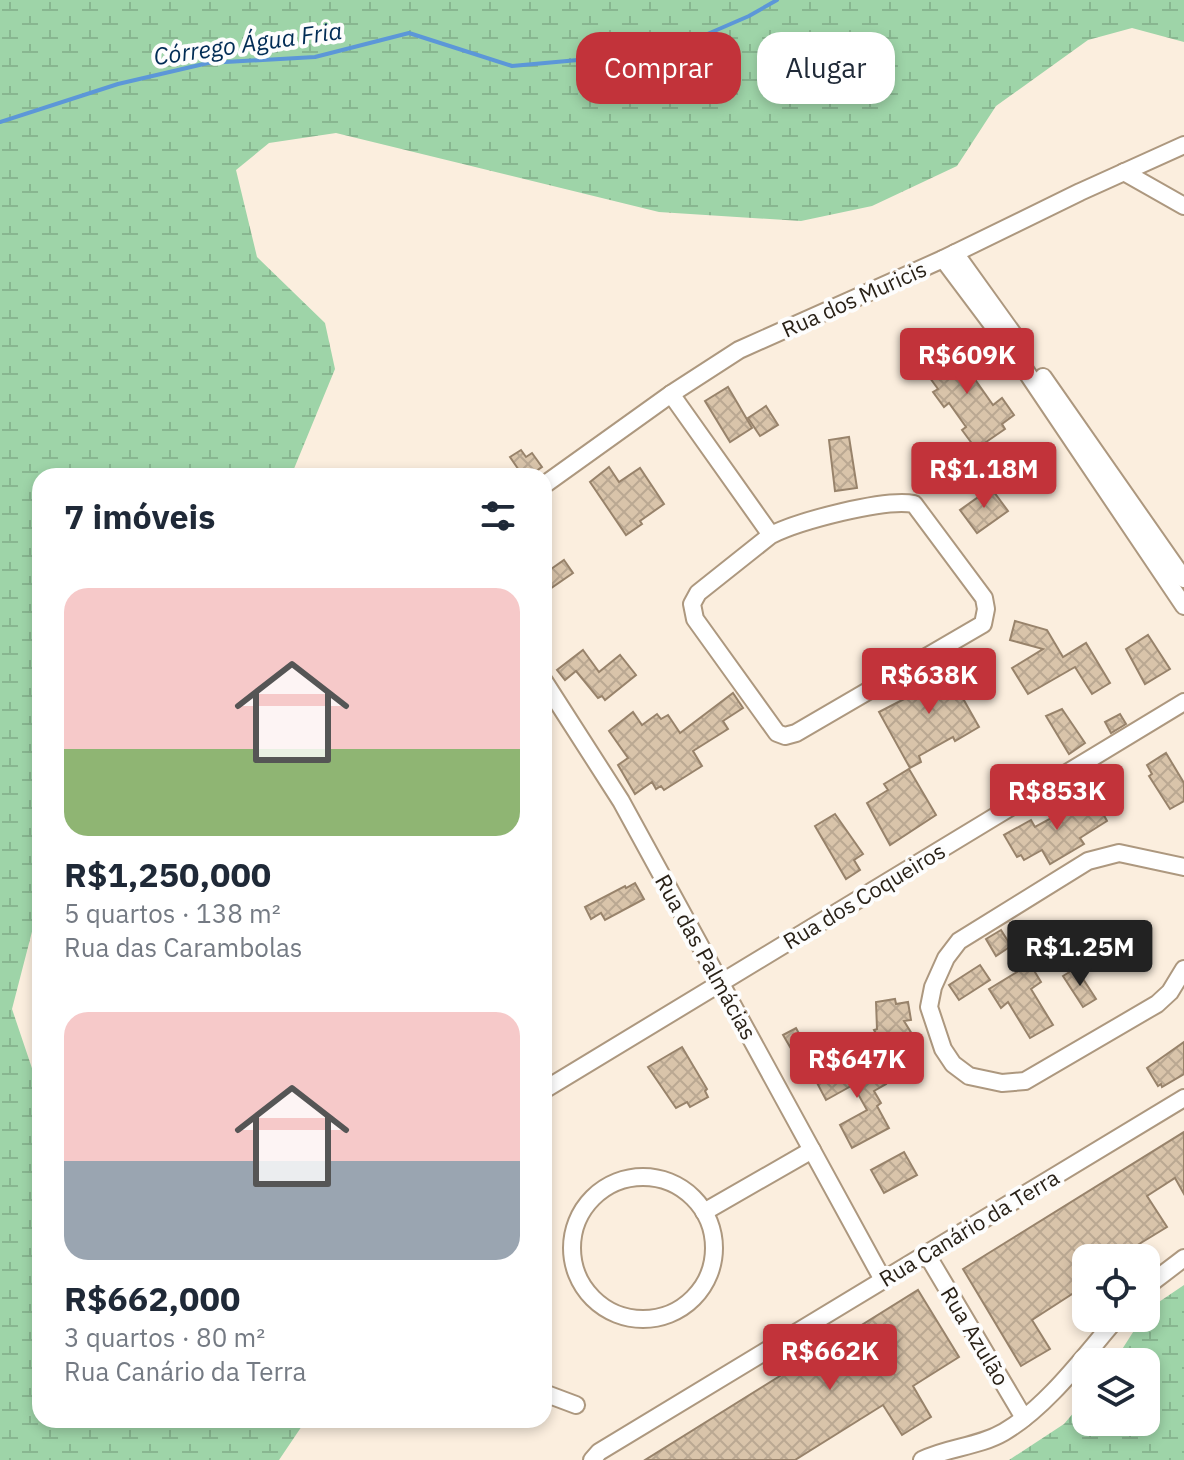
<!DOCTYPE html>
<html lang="pt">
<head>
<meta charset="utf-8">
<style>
  :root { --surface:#fff; --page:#f6f6f7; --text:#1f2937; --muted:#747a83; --accent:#c2333a }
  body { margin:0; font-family:"IBM Plex Sans",sans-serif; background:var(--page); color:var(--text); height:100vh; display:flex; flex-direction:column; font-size:30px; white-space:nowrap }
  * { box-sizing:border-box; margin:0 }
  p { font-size:26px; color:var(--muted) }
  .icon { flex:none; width:44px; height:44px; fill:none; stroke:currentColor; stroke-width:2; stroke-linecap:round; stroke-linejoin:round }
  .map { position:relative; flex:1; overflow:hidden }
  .panel { position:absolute; left:32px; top:468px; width:520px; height:960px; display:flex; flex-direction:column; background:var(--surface); border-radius:24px; box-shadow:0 4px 12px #0003 }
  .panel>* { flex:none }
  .top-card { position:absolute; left:576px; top:32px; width:488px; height:72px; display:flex; gap:16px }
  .tools { position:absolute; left:1072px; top:1244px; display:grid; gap:16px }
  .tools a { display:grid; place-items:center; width:88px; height:88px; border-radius:16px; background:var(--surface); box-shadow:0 4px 12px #0003; font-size:40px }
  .price { position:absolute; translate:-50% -68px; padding:0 18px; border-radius:8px; background:var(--accent); color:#fff; font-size:26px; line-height:52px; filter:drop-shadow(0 2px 4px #0008) }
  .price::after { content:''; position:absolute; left:50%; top:48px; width:24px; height:18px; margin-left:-12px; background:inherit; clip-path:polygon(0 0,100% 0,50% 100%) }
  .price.on { background:#222; color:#fff }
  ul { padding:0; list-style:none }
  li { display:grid; align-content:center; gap:16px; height:424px; padding:0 32px }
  li span { display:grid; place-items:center; height:248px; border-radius:24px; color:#555 }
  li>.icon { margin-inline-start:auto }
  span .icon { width:144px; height:144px; fill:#fffc; stroke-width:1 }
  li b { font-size:34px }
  h2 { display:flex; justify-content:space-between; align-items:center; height:96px; padding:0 32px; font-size:34px }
  .pill { padding:0 28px; border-radius:24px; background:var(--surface); box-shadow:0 4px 12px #0003; font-size:28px; line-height:72px }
  .pill.on { background:var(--accent); color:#fff }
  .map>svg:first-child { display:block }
  .wetland { fill:url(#wetland-marsh) }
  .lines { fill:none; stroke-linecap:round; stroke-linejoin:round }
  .stream { stroke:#5c97d8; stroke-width:4 }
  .building { fill:url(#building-cross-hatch); stroke:#98836b; stroke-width:2 }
  .minor-casing { stroke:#ad987f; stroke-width:20 }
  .minor { stroke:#fff; stroke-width:16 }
  .labels { text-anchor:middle; stroke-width:8; stroke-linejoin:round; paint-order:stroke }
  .street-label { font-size:22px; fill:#292117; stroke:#fdfdfd }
  .water-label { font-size:24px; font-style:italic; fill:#012c55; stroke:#fdfdfd }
</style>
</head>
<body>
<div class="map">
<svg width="1184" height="1460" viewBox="0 0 1184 1460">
  <defs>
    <pattern id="wetland-marsh" width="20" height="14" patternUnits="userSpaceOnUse" patternTransform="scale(2)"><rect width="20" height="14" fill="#9ed4a8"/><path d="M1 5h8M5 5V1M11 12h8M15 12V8" fill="none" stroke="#88b690"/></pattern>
    <pattern id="building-cross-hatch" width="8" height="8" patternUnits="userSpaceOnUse" patternTransform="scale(2)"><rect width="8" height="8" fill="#d9c4aa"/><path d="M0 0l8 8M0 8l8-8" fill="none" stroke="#baa892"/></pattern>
  </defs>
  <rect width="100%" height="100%" fill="#fbeede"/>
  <g class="wetland">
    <path d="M0,0H1184V42L1132,28L1088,40L996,106L957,166L872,206L801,221L659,212L336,133L269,143L236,170L257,257L325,323L335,369L291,476H40V913L35,920L12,1009L40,1092V1420H306L279,1460H0Z"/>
    <path d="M1184,1285V1460H1009L1064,1424L1086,1398V1422H1146V1362H1114L1142,1318H1146L1147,1310Z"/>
  </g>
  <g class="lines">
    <path class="stream" d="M0,122L118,84L208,63L315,57L409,33L512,66L666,52L749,16L777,0"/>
  </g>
  <g class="building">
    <path d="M960,341L974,362L967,368L993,405L1002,398L1014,415L1002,424L1005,429L976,449L962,430L966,427L949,403L944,407L933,392L938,389L924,370Z"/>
    <path d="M728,387L752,428L730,442L705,401Z"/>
    <path d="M766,406L778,425L760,436L748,418Z"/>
    <path d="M849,437L857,488L835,491L829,440Z"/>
    <path d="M521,450L526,457L532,453L542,467L529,476H523L510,457Z"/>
    <path d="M609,467L619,482L640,468L664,504L640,521L642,524L626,535L590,482Z"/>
    <path d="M991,488L1008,511L977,533L960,510Z"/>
    <path d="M564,560L573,573L544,593V574Z"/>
    <path d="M1015,621L1047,630L1063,657L1086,643L1110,683L1092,694L1075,667L1028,694L1012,668L1043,649L1010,640Z"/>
    <path d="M1148,635L1170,669L1145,684L1126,649Z"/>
    <path d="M583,650L599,672L620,655L636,675L605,700L602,696L598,698L576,671L565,680L557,670Z"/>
    <path d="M943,663L979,727L955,741L953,737L919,756L921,762L910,768L879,712L910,696L907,691L923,682L920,677Z"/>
    <path d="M733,693L743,708L723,721L728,729L693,751L702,766L664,790L661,786L656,789L652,782L635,794L618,765L628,758L609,731L633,712L642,725L657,714L661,719L668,715L680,733Z"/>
    <path d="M1062,709L1085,743L1069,754L1046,716Z"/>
    <path d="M1120,714L1126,724L1111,733L1105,722Z"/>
    <path d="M1166,753L1184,783V801L1170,809L1149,776L1152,774L1147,765Z"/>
    <path d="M909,769L936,815L890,845L867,803L888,790L884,784Z"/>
    <path d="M1092,796L1094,797L1107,821L1080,838L1084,844L1050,864L1042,850L1024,860L1021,855L1017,857L1004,835L1031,820L1035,827Z"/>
    <path d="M835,814L863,854L854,860L860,870L846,879L815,826Z"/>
    <path d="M635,883L644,899L605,920L601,913L591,919L585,907L625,886L626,888Z"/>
    <path d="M1001,930L1011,946L996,956L986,939Z"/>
    <path d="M1111,939L1119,953L1093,969L1085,955Z"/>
    <path d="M1030,964L1041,982L1031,989L1053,1025L1030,1038L1008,1002L1001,1008L989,989Z"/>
    <path d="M980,965L990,980L959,1000L949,985Z"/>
    <path d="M1076,968L1096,999L1083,1007L1063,976Z"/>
    <path d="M895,999L896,1004L908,1002L911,1020L904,1021L920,1047L889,1065L878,1047L882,1044L874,1030L877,1029L876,1002Z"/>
    <path d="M796,1028L812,1058L800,1064L783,1035Z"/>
    <path d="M1184,1042V1074L1162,1087L1161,1084L1158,1086L1147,1068Z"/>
    <path d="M682,1047L707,1089L705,1091L708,1097L690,1107L687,1102L676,1108L648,1067Z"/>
    <path d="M859,1057L871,1079L881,1074L886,1084L874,1091L881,1103L877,1106L889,1128L852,1148L840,1125L867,1110L853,1085L826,1100L816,1081Z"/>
    <path d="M1184,1132V1194L1175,1178L1147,1196L1167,1227L1131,1249L1136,1258H1086V1285L1032,1320L1050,1349L1021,1366L963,1269Z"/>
    <path d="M904,1152L917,1175L884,1193L871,1170Z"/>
    <path d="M918,1290L959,1357L913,1386L931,1417L902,1435L883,1405L795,1460H645Z"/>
  </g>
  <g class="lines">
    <defs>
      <g id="minor">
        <path d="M1124,172L1184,206"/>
        <path d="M955,253L1016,338"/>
        <path d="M943,259L1015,355L1184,606"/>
        <path d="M1043,377L1184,579"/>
        <path d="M671,394L771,535L698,593L692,604L695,619L777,733L785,736L796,733L983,624L986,609L984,598L914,504C885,498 799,521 771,535"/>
        <path d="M544,485L671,394L739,350L943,259L1080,192L1184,145"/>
        <path d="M544,681L621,801L883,1280"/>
        <path d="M1184,867L1119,853L1088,861L959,941L946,958L933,987L929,1007L943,1049L953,1064L969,1076L1002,1083L1025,1081L1157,1004L1170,992L1184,969"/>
        <path d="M544,1090L1184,702"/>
        <circle cx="643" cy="1248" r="71"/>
        <path d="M704,1212L812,1150"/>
        <path d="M926,1253L1024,1418"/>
        <path d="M1146,1287L1184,1258"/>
        <path d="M544,1393L576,1405"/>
        <path d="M592,1460L599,1452L1184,1098"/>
        <path d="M922,1460C948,1447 978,1447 1004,1432C1047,1407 1084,1356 1117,1318"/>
      </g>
    </defs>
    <use href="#minor" class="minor-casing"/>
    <use href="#minor" class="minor"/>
  </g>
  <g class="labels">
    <g class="street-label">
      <text transform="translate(854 299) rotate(-24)" y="8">Rua dos Muricis</text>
      <text transform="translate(864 896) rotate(-31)" y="8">Rua dos Coqueiros</text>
      <text transform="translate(706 957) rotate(61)" y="8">Rua das Palmácias</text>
      <text transform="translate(969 1228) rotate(-31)" y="8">Rua Canário da Terra</text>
      <text transform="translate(975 1336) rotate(59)" y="8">Rua Azulão</text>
    </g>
    <g class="water-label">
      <text transform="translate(248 44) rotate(-8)" y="8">Córrego Água Fria</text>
    </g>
  </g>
</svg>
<div class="tools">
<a><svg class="icon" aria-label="locate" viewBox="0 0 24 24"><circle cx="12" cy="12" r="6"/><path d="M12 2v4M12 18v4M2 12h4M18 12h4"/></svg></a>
<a><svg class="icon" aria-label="layers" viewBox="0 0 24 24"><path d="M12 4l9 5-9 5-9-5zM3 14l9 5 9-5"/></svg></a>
</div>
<b class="price" style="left:967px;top:396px">R$609K</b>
<b class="price" style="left:984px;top:510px">R$1.18M</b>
<b class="price" style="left:929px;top:716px">R$638K</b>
<b class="price" style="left:1057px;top:832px">R$853K</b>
<b class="price on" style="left:1080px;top:988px">R$1.25M</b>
<b class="price" style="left:857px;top:1100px">R$647K</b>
<b class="price" style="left:830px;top:1392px">R$662K</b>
<div class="top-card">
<a class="pill on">Comprar</a>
<a class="pill">Alugar</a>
</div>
<section class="panel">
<h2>7 imóveis<svg class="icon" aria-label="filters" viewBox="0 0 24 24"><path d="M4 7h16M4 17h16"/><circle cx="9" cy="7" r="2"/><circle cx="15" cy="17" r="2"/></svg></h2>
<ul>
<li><span style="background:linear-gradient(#f6c9c9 65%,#8fb573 0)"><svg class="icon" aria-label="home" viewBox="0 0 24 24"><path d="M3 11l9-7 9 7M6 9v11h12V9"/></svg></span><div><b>R$1,250,000</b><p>5 quartos · 138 m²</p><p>Rua das Carambolas</p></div></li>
<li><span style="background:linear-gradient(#f6c9c9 60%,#9aa5b1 0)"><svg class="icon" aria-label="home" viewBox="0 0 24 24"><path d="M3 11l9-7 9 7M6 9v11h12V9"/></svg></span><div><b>R$662,000</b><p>3 quartos · 80 m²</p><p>Rua Canário da Terra</p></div></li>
</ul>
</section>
</div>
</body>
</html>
